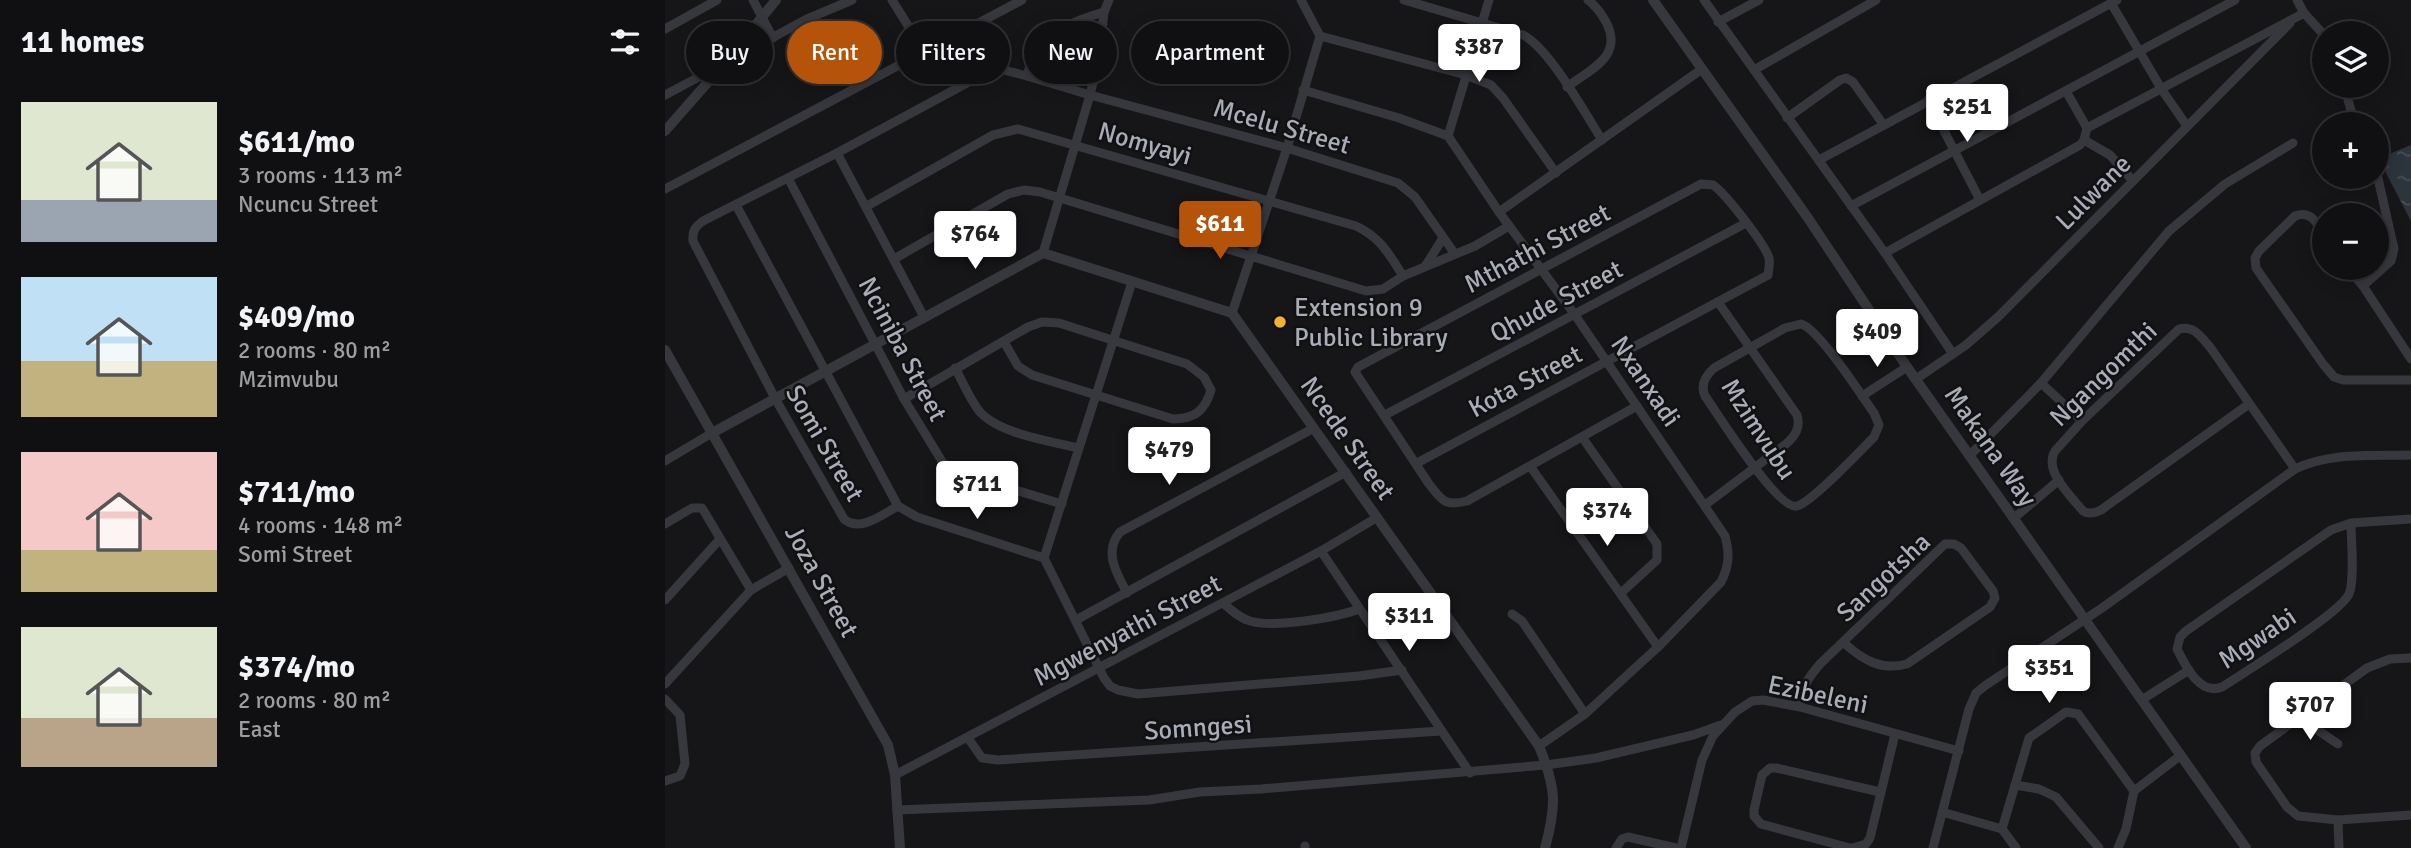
<!DOCTYPE html>
<html lang="en">
<head>
<meta charset="utf-8">
<style>
  :root { --surface:#101012; --page:#19191b; --text:#f1f3f6; --muted:#9c9d9f; --line:#303032; --accent:#b45309 }
  body { margin:0; font-family:Signika,sans-serif; background:var(--page); color:var(--text); height:100vh; display:flex; flex-direction:column; font-size:26px; white-space:nowrap }
  * { box-sizing:border-box; margin:0 }
  p { font-size:23px; color:var(--muted) }
  .icon { flex:none; width:38px; height:38px; fill:none; stroke:currentColor; stroke-width:2; stroke-linecap:round; stroke-linejoin:round }
  .map { position:relative; flex:1; overflow:hidden }
  .panel { display:flex; flex-direction:column; background:var(--surface); width:665px }
  .panel>* { flex:none }
  .hud { position:absolute; left:21px; top:21px; width:665px; height:63px; display:flex; gap:14px }
  .tools { position:absolute; left:1647px; top:21px; display:grid; gap:14px }
  .tools a { display:grid; place-items:center; width:77px; height:77px; border-radius:50%; background:var(--surface); box-shadow:0 4px 18px #0003,0 0 0 2px var(--line); font-size:35px }
  .price { position:absolute; translate:-50% -60px; padding:0 16px; border-radius:7px; background:#fff; color:#222; font-size:23px; line-height:46px; filter:drop-shadow(0 2px 4px #0008) }
  .price::after { content:''; position:absolute; left:50%; top:42px; width:21px; height:16px; margin-left:-10px; background:inherit; clip-path:polygon(0 0,100% 0,50% 100%) }
  .price.active { background:var(--accent); color:#fff }
  ul { padding:0; list-style:none }
  li { display:flex; align-items:center; gap:21px; height:175px; padding:0 21px }
  li span { display:grid; place-items:center; flex:none; width:196px; height:140px; border-radius:0px; color:#555 }
  li>.icon { margin-inline-start:auto }
  span .icon { width:84px; height:84px; fill:#fffc; stroke-width:1 }
  li b { font-size:30px }
  h2 { display:flex; justify-content:space-between; align-items:center; height:84px; padding:0 21px; font-size:30px }
  .pill { padding:0 24px; border-radius:32px; background:var(--surface); box-shadow:0 4px 18px #0003,0 0 0 2px var(--line); font-size:24px; line-height:63px }
  .pill.active { background:var(--accent); color:#fff }
  main { display:flex; flex:1; min-height:0 }
  .map>svg:first-child { display:block }
  .water { fill:url(#water-ripples) }
  .lines { fill:none; stroke-linecap:round; stroke-linejoin:round }
  .minor { stroke:#37383d; stroke-width:9 }
  .tertiary { stroke:#37383d; stroke-width:10 }
  .poi-dot { fill:#f2b134; stroke:#111113; stroke-width:2.5 }
  .labels { text-anchor:middle; stroke-width:5; stroke-linejoin:round; paint-order:stroke }
  .street-label { font-size:26px; fill:#a8adb8; stroke:#111113 }
  .poi-label { font-size:26px; fill:#a8adb8; stroke:#111113; text-anchor:start }
</style>
</head>
<body>
<main>
<section class="panel">
<h2>11 homes<svg class="icon" aria-label="filters" viewBox="0 0 24 24"><path d="M4 7h16M4 17h16"/><circle cx="9" cy="7" r="2"/><circle cx="15" cy="17" r="2"/></svg></h2>
<ul>
<li><span style="background:linear-gradient(#dfe7d0 70%,#9aa5b1 0)"><svg class="icon" aria-label="home" viewBox="0 0 24 24"><path d="M3 11l9-7 9 7M6 9v11h12V9"/></svg></span><div><b>$611/mo</b><p>3 rooms · 113 m²</p><p>Ncuncu Street</p></div></li>
<li><span style="background:linear-gradient(#bfe0f5 60%,#c2b280 0)"><svg class="icon" aria-label="home" viewBox="0 0 24 24"><path d="M3 11l9-7 9 7M6 9v11h12V9"/></svg></span><div><b>$409/mo</b><p>2 rooms · 80 m²</p><p>Mzimvubu</p></div></li>
<li><span style="background:linear-gradient(#f6c9c9 70%,#c2b280 0)"><svg class="icon" aria-label="home" viewBox="0 0 24 24"><path d="M3 11l9-7 9 7M6 9v11h12V9"/></svg></span><div><b>$711/mo</b><p>4 rooms · 148 m²</p><p>Somi Street</p></div></li>
<li><span style="background:linear-gradient(#dfe7d0 65%,#b9a48a 0)"><svg class="icon" aria-label="home" viewBox="0 0 24 24"><path d="M3 11l9-7 9 7M6 9v11h12V9"/></svg></span><div><b>$374/mo</b><p>2 rooms · 80 m²</p><p>East</p></div></li>
</ul>
</section>
<div class="map">
<svg width="1746" height="848" viewBox="0 0 1746 848">
  <defs>
    <pattern id="water-ripples" width="26" height="14" patternUnits="userSpaceOnUse" patternTransform="scale(1.75)"><rect width="26" height="14" fill="#2c353c"/><path d="M2 4q2-2 4 0t4 0M15 11q2-2 4 0t4 0" fill="none" stroke="#485056"/></pattern>
  </defs>
  <rect width="100%" height="100%" fill="#161618"/>
  <path class="water" d="M1746,145V221L1720,171L1717,157Z"/>
  <g class="lines">
    <g class="minor">
      <path d="M88,0L108,38"/>
      <path d="M227,0L247,32L264,50"/>
      <path d="M739,0L858,35C884,48 920,113 937,140"/>
      <path d="M1039,0L1220,253L1288,354"/>
      <path d="M1632,0L1639,13L1659,35"/>
      <path d="M1446,3L1497,90L1522,126"/>
      <path d="M1053,22L1094,0"/>
      <path d="M0,29L52,0"/>
      <path d="M655,36L801,75L826,85L838,98L891,173"/>
      <path d="M1089,70L1211,0"/>
      <path d="M362,76C365,65 368,54 375,45C389,28 418,18 439,12"/>
      <path d="M1679,86L1690,124"/>
      <path d="M902,87C926,69 959,56 941,22C936,13 931,6 923,0"/>
      <path d="M638,90L734,118L783,136L834,212L910,315L1060,536C1065,554 1064,566 1056,582L993,647L920,714L874,746"/>
      <path d="M0,95L142,19L187,0"/>
      <path d="M1263,100L1315,200"/>
      <path d="M1122,118L1175,80L1181,78L1188,82L1218,124"/>
      <path d="M1422,128L1639,13"/>
      <path d="M783,136L824,0"/>
      <path d="M1419,140L1445,155L1468,181"/>
      <path d="M172,153L259,317"/>
      <path d="M1154,160L1452,0"/>
      <path d="M123,178L239,399L278,463L300,475L397,504"/>
      <path d="M0,189L357,0"/>
      <path d="M71,205L233,506L252,517L379,558L439,678L445,686L453,690L473,694L694,676L737,670"/>
      <path d="M202,206L328,135L353,129L691,226C716,238 724,254 738,276"/>
      <path d="M1186,206L1570,0"/>
      <path d="M834,212L1037,69"/>
      <path d="M1659,233C1651,222 1645,210 1630,216L1594,251L1590,258L1591,268L1658,364L1669,377L1678,380H1746"/>
      <path d="M378,253L425,95L434,57L439,12L444,0"/>
      <path d="M1220,253L1415,145L1419,140L1422,128L1401,91"/>
      <path d="M229,259L343,194L359,190L375,192L701,291L718,289L738,276L810,246L844,226"/>
      <path d="M761,265L778,238"/>
      <path d="M1683,268L1698,286L1746,359"/>
      <path d="M1698,286L1726,261L1729,249L1712,174"/>
      <path d="M567,313L622,148L655,36L636,0"/>
      <path d="M1136,324C1154,329 1196,395 1209,413L1214,425L1209,437C1196,450 1147,502 1132,506C1113,511 1053,414 1040,396C1035,385 1040,376 1049,368L1120,328Z"/>
      <path d="M290,368C298,382 305,400 315,412C335,434 385,441 414,448"/>
      <path d="M1251,379L1301,345L1333,317L1625,23"/>
      <path d="M1376,383L1417,421"/>
      <path d="M1197,396L1242,367"/>
      <path d="M239,399L363,327L377,322L394,323L522,364L539,377L546,390C540,411 529,419 508,419L367,375L353,366L339,342"/>
      <path d="M1584,404L1436,510C1430,513 1424,515 1418,511C1406,496 1378,471 1390,451L1417,421L1514,329C1529,325 1536,337 1545,347L1630,469"/>
      <path d="M720,415L1081,223"/>
      <path d="M917,437L992,544V560L956,593"/>
      <path d="M1305,455L1376,383L1504,231L1560,184L1628,143"/>
      <path d="M0,461L47,433"/>
      <path d="M752,463L1103,275C1104,269 1105,264 1104,258C1100,244 1060,193 1048,185L1036,184L693,367L690,372L764,484C777,500 779,507 802,501L972,406"/>
      <path d="M865,466L993,647"/>
      <path d="M1040,505L1121,444C1130,436 1136,428 1132,415L1053,302"/>
      <path d="M233,506C218,514 195,533 179,519L111,400L28,241C27,231 30,227 38,221L172,153L326,70L335,69L362,76L425,95L622,148L733,183L750,197L790,254"/>
      <path d="M1349,518L1394,480"/>
      <path d="M1686,523C1686,540 1690,580 1684,594C1676,613 1580,672 1557,687C1535,696 1521,667 1512,649L1515,637L1521,631L1666,530L1686,523L1746,519"/>
      <path d="M0,524L27,508H37L86,590"/>
      <path d="M656,551L805,773"/>
      <path d="M379,558L467,282"/>
      <path d="M462,593C452,574 438,552 455,532L649,428"/>
      <path d="M0,600L55,539"/>
      <path d="M558,603C566,610 574,618 585,621C609,628 670,618 694,609"/>
      <path d="M847,614L857,621L920,714"/>
      <path d="M411,620L681,472"/>
      <path d="M1746,658L1725,659L1702,668L1595,746L1590,753L1591,762L1622,807L1633,816L1673,820L1746,815"/>
      <path d="M0,684L86,590L124,568"/>
      <path d="M0,699L15,715L20,764L15,776L0,781"/>
      <path d="M1478,699L1524,670"/>
      <path d="M1135,707C1136,688 1143,678 1155,664L1280,544H1289L1296,548L1328,591L1330,598L1325,607L1242,664C1216,671 1198,660 1179,643"/>
      <path d="M1640,714L1654,731L1673,744"/>
      <path d="M303,738L317,758L333,760L776,731"/>
      <path d="M230,775L656,551L711,518"/>
      <path d="M1350,785L1374,789L1391,797L1434,848"/>
      <path d="M232,810L484,800L535,792L596,789L881,765L931,758L1028,735L1056,725"/>
      <path d="M1277,812L1337,829L1351,848"/>
      <path d="M1673,820L1674,848"/>
      <path d="M1337,829L1364,738L1401,712L1413,714L1469,791"/>
      <path d="M640,846V848"/>
      <path d="M951,848L957,839L963,837L1011,848"/>
      <path d="M1016,848L1037,760L1048,736L1070,712L1087,701L1098,700L1135,707L1294,751"/>
      <path d="M1185,848L1096,824L1089,816V810L1097,775L1105,768H1111L1215,792"/>
      <path d="M1187,848L1201,844L1205,838L1230,734"/>
      <path d="M1268,848L1304,709L1311,693L1321,685L1437,608L1630,469C1665,452 1707,456 1746,455"/>
      <path d="M1453,848L1461,829L1469,791L1516,755"/>
    </g>
    <g class="tertiary">
      <path d="M988,0L1143,218L1242,367L1581,848"/>
      <path d="M0,131L58,65L111,0"/>
      <path d="M0,350L223,745L230,775L235,848"/>
      <path d="M47,433L378,253L567,313L874,746C891,788 892,804 880,848"/>
    </g>
  </g>
  <circle class="poi-dot" cx="615" cy="322" r="7"/>
  <g class="labels">
    <g class="street-label">
      <text transform="translate(617 126) rotate(16)" y="9">Mcelu Street</text>
      <text transform="translate(480 143) rotate(16)" y="9">Nomyayi</text>
      <text transform="translate(1428 192) rotate(-45)" y="9">Lulwane</text>
      <text transform="translate(872 248) rotate(-28)" y="9">Mthathi Street</text>
      <text transform="translate(891 301) rotate(-28)" y="9">Qhude Street</text>
      <text transform="translate(238 349) rotate(62)" y="9">Nciniba Street</text>
      <text transform="translate(1438 374) rotate(-44)" y="9">Ngangomthi</text>
      <text transform="translate(860 381) rotate(-28)" y="9">Kota Street</text>
      <text transform="translate(981 381) rotate(56)" y="9">Nxanxadi</text>
      <text transform="translate(1094 429) rotate(57)" y="9">Mzimvubu</text>
      <text transform="translate(683 438) rotate(55)" y="9">Ncede Street</text>
      <text transform="translate(160 443) rotate(60)" y="9">Somi Street</text>
      <text transform="translate(1326 446) rotate(55)" y="9">Makana Way</text>
      <text transform="translate(1218 577) rotate(-43)" y="9">Sangotsha</text>
      <text transform="translate(157 581) rotate(61)" y="9">Joza Street</text>
      <text transform="translate(462 630) rotate(-28)" y="9">Mgwenyathi Street</text>
      <text transform="translate(1592 638) rotate(-34)" y="9">Mgwabi</text>
      <text transform="translate(1153 694) rotate(12)" y="9">Ezibeleni</text>
      <text transform="translate(533 727) rotate(-4)" y="9">Somngesi</text>
    </g>
    <g class="poi-label">
      <text x="629" y="316">Extension 9<tspan x="629" dy="30">Public Library</tspan></text>
    </g>
  </g>
</svg>
<div class="tools">
<a><svg class="icon" aria-label="layers" viewBox="0 0 24 24"><path d="M12 4l9 5-9 5-9-5zM3 14l9 5 9-5"/></svg></a>
<a>+</a>
<a>−</a>
</div>
<b class="price" style="left:814px;top:84px">$387</b>
<b class="price" style="left:1302px;top:144px">$251</b>
<b class="price active" style="left:555px;top:261px">$611</b>
<b class="price" style="left:310px;top:271px">$764</b>
<b class="price" style="left:1212px;top:369px">$409</b>
<b class="price" style="left:504px;top:487px">$479</b>
<b class="price" style="left:312px;top:521px">$711</b>
<b class="price" style="left:942px;top:548px">$374</b>
<b class="price" style="left:744px;top:653px">$311</b>
<b class="price" style="left:1384px;top:705px">$351</b>
<b class="price" style="left:1645px;top:742px">$707</b>
<div class="hud">
<a class="pill">Buy</a>
<a class="pill active">Rent</a>
<a class="pill">Filters</a>
<a class="pill">New</a>
<a class="pill">Apartment</a>
</div>
</div>
</main>
</body>
</html>
